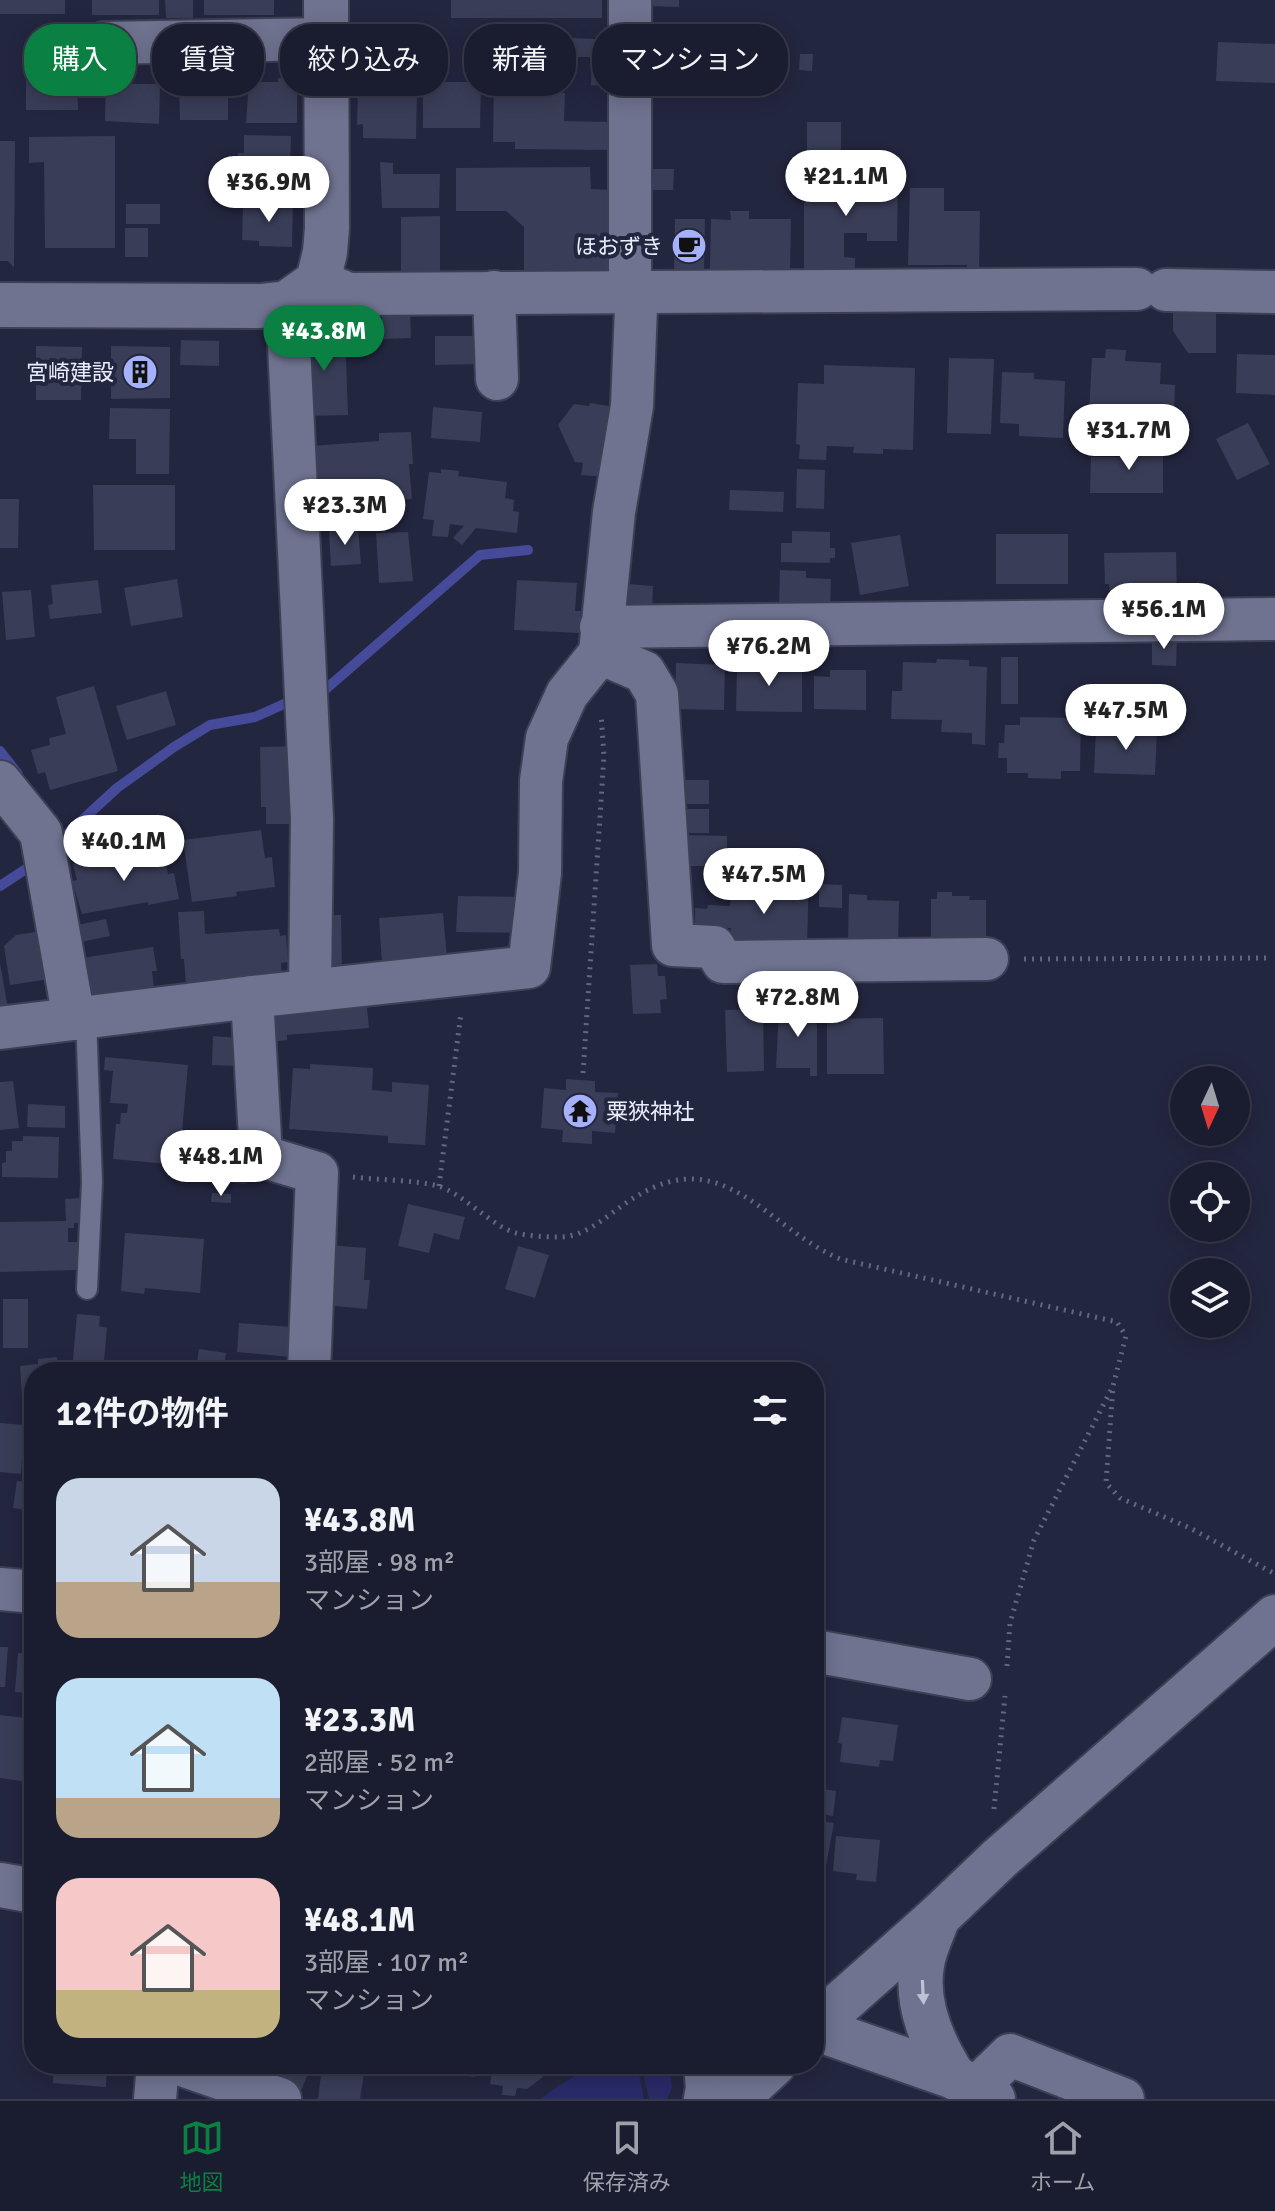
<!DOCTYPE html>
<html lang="ja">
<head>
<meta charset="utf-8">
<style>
  :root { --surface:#1a1c2f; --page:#232537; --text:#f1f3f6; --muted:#9fa1aa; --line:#383a4b; --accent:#0b8043 }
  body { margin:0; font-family:Signika,"Noto Sans JP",sans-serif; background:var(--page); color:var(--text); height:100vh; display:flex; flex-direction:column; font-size:30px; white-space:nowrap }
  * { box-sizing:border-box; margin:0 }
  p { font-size:26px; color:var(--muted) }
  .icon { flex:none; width:44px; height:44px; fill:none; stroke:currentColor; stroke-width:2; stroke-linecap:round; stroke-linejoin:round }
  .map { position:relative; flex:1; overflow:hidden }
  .drawer { position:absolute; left:24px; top:1362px; width:800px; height:712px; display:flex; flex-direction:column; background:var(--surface); border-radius:32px; box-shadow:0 4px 20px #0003,0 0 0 2px var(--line) }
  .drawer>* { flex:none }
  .guide { position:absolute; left:24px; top:24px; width:800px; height:72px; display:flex; gap:16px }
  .needle { width:52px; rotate:184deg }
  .controls { position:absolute; left:1170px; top:1066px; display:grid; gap:16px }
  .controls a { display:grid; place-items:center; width:80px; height:80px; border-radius:50%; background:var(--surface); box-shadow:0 4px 20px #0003,0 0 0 2px var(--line); font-size:40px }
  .price { position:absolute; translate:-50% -68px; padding:0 18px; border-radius:28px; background:#fff; color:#222; font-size:26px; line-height:52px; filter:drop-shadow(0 2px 4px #0008) }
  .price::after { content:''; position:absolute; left:50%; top:48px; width:24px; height:18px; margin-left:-12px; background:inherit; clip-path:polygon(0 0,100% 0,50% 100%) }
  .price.on { background:var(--accent); color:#fff }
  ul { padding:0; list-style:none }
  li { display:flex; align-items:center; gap:24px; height:200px; padding:0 32px }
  li span { display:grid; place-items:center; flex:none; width:224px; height:160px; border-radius:24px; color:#555 }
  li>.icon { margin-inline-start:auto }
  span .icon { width:96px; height:96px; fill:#fffc; stroke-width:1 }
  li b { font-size:34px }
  h2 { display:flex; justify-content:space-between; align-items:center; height:96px; padding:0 32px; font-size:34px }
  .chip { padding:0 28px; border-radius:32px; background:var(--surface); box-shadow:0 4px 20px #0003,0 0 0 2px var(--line); font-size:28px; line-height:72px }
  .chip.on { background:var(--accent); color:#fff }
  .tabs { display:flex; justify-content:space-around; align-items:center; height:112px; border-top:2px solid var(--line); background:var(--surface); font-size:22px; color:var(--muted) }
  .tabs a { display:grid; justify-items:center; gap:4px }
  .tabs .on { color:var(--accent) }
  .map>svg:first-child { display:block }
  .green { fill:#292a68 }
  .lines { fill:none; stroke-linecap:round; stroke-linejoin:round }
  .stream { stroke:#454a99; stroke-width:10 }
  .building { fill:#393d57 }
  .service-casing { stroke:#3d4055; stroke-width:24 }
  .minor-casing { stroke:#3d4055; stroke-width:46 }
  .tertiary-casing { stroke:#3d4055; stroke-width:48 }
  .path { stroke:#64677d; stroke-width:5; stroke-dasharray:2 6; stroke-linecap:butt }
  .service { stroke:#6f7390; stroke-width:20 }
  .minor { stroke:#6f7390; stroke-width:42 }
  .tertiary { stroke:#6f7390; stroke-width:44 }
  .oneway { fill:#bec2d7 }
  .labels { text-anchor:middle; stroke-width:8; stroke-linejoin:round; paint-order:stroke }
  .poi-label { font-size:22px; fill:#e9ecfd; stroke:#23263f; text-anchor:end }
</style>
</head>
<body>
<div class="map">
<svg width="1275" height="2099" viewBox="0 0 1275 2099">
  <rect width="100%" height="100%" fill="#23263f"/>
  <g class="green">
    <path d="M597,2064H637L644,2099H541L561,2084Z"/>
    <path d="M641,2064H669L672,2088L667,2099H649Z"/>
  </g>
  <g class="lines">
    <g class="stream">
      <path d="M319,695L480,555L528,550"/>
      <path d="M0,751L18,774"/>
      <path d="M53,847L117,788L174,747L210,725L255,717L293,700"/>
      <path d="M0,886L35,863"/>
    </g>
  </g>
  <g class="building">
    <rect x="0" y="0" width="65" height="14"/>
    <rect x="92" y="0" width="67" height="15"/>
    <path d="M165,0H193V18H166Z"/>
    <rect x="204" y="0" width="70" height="15"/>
    <rect x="451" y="0" width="151" height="18"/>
    <path d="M649,0H679V7L649,6Z"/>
    <path d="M357,32L376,33L375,71H356Z"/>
    <path d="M573,38L615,40L613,86L591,85L592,57H572Z"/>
    <path d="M496,39L525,40V76L496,75Z"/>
    <path d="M1218,42L1275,44V83L1216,81Z"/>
    <path d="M800,54H813L812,71L799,70Z"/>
    <path d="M26,69H77L78,110H26Z"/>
    <path d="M106,73H131L130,84H160L159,124L105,121Z"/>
    <path d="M423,74H445V82H481L480,128H423Z"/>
    <path d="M278,78H297V123H246L249,82H278Z"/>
    <path d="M494,84H509V93H565L564,121L611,122V150L515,149V142H493Z"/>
    <path d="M228,86V120H180L179,87Z"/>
    <path d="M358,89L417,90L416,139L363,138V124L357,125Z"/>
    <rect x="807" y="122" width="34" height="47"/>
    <path d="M244,135L291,136L290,168L244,167V163L237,162L238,153H244Z"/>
    <path d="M115,136V248H45L44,162L29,163V137Z"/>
    <path d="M0,141H15L14,268L8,261H0Z"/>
    <path d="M380,162L393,163V174H440L439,208H382Z"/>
    <path d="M590,167L591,189L613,190V276H524V227L506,211H456V168Z"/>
    <path d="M652,169H674L673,190H652Z"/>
    <path d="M804,176L898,177L897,241H867V233H844V257L855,258V274L804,273Z"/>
    <path d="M910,188H944V211H980L979,271H967V265H908Z"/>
    <path d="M260,202L293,203L292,247L259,246V241L242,240L243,207L260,208Z"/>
    <rect x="126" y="204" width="34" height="20"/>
    <path d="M730,211H749V219H791L790,270L710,269L711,219L731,220Z"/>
    <path d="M440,216V281H401V217Z"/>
    <path d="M675,219H705L704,273L674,272Z"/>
    <rect x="125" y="228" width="23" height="29"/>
    <path d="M382,310H410L411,338L382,339Z"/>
    <path d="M1173,311H1216V353H1188L1173,331Z"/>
    <path d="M345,330L348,415L304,416L300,332Z"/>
    <path d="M435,336H482V364L435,365Z"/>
    <path d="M181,340L219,341V366L180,365Z"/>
    <path d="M36,346L82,347L81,400H36Z"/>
    <path d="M111,346L170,347V398L111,399Z"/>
    <path d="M1106,349L1126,350L1125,361L1161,363L1160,384L1175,385L1174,415L1089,411L1092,358H1105Z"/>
    <path d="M1237,354L1275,355V395L1236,393Z"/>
    <path d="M949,358L994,359L991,434L947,433Z"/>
    <path d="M824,365L915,368L913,450L883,449V454L853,453L854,447L827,446L826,460L799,459L800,445L796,444L798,383L824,384Z"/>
    <path d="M1002,372L1034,373V379L1065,381L1063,438L1019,436V424L1000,423Z"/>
    <path d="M590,403L616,407L607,477L581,475L583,463L575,462L558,425L574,404L589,406Z"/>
    <path d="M433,407L482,412L480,442L431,438Z"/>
    <path d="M110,408L170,409L169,474H136V439H109Z"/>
    <path d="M1248,423L1270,464L1237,480L1216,439Z"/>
    <path d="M411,432L413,464H409L412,499L368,502V496L315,499L311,446L379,441V433Z"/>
    <path d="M1128,445H1163V493H1090L1091,457H1128Z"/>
    <path d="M441,469L459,471L458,476L507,482L505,498L514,500L513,511L519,512L517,533L476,528L462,545L453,538L464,526L450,524L448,537L432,536L434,520L423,519L429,472L441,473Z"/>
    <path d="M797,469L825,470L824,509L796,508Z"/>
    <path d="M93,485H175V550H94Z"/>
    <path d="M730,490L784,492L783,512L729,510Z"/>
    <path d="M0,499H19L18,548H0Z"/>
    <path d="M398,509V517L314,526L313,516Z"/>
    <path d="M358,528L361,564L331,566L329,531Z"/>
    <path d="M792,531L830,532V548H835V558H830V563L781,562V543H792Z"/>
    <path d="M408,532L413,581L379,583L376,533Z"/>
    <rect x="996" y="534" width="72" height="50"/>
    <path d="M900,535L909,586L860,595L851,543Z"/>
    <path d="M1176,552L1177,594H1110L1109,584H1105L1104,553Z"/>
    <path d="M780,570L806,571V578L831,579L830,608L779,606Z"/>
    <path d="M177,579L183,617L131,626L124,588Z"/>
    <path d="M98,580L102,613L50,619L48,605L53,604L51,585Z"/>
    <path d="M517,580L577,583L575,611H581L580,633L514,630Z"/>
    <path d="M628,584L653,586L652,612L627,611Z"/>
    <path d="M31,590L35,637L6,640L2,592Z"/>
    <path d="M1152,637H1177L1176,666L1152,665Z"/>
    <rect x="1001" y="657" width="17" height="47"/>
    <path d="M937,659L969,660V666L987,667L985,745L972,744V733L941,732L942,720L891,719L892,691H902L903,662L936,663Z"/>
    <path d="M758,661H777V665L802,666V712L736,711L737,666H757Z"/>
    <path d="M676,663L725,665L724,710L675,709Z"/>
    <path d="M830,670H866V710L814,709V676L830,677Z"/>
    <path d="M94,686L118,771L50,790L45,772L38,774L31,750L50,745L49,738L66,734L56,697Z"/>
    <path d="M166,691L176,725L127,740L116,706Z"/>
    <path d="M1020,717L1081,718L1080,771H1061V779L1028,778V773H1007V758H998L999,743H1004L1005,725H1020Z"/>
    <path d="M1096,729L1157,731L1155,775L1094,773Z"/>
    <path d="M300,746L301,824H266V807H261L260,747Z"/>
    <rect x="680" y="780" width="29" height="24"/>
    <path d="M681,809H709V833H680Z"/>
    <path d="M261,830L265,858L272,857L275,887L236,892L237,896L192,902L183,840Z"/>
    <path d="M683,835L727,836V866H682Z"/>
    <path d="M163,851L168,874L174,873L179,899L148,905V902L82,914L72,881L77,880L73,864L97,859L98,863Z"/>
    <path d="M786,872H809L807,947L755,945V940H731V928L695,927V908L707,909L708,905L730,906L731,894L770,895V899L786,900Z"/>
    <path d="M819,884L842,885V908L819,907Z"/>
    <path d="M937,892H952V896H970L969,900H986V940H931V899H937Z"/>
    <path d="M849,894L867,895V900L899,901L898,943H872L871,938H848Z"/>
    <path d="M458,896L519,897L518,933L456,932Z"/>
    <path d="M204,911L205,934L279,929L280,936L286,935L288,962L281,963L282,976L186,983L184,959H181L178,912Z"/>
    <path d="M443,913L447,959L382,963L379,918Z"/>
    <path d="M323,915H341L342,970L324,971Z"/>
    <path d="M106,919L110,936L81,942L77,925Z"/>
    <path d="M48,930L56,978L10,985L4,946L16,935Z"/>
    <path d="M153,947L157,971H152L154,988L89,998L82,958Z"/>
    <path d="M0,963L8,1009L0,1011Z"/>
    <path d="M657,964L658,976H665L667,999L660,1000L661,1013L633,1014L630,965Z"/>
    <path d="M366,998L369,1028L287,1035V1040L272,1042L269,1017L279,1016V1007Z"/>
    <path d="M779,1008H817V1076H810V1068H776Z"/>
    <path d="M763,1009L764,1071L727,1072L725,1010Z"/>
    <path d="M883,1018L884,1074H827V1019Z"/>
    <path d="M213,1036L238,1038L237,1066L212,1065Z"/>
    <path d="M105,1057L188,1065L179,1165L113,1159L116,1124H120L121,1113H127L128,1104L110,1103L113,1071L104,1070Z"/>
    <path d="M310,1064L373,1068L372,1090L392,1092V1082L429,1085L425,1145L388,1143V1136L289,1129L293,1068L310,1069Z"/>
    <path d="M566,1079L595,1081V1092L618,1093L615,1133L592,1131V1144L562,1142L563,1130L541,1128L544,1088L566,1090Z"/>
    <path d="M13,1081L19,1128L0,1130V1082Z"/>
    <path d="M28,1104L65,1106V1128L27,1127Z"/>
    <path d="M23,1136L59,1137L58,1178L2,1177V1163L6,1162V1151H12V1141H23Z"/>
    <path d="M235,1162L248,1163L246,1184L233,1183Z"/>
    <path d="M212,1193L231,1194V1203L211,1202Z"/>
    <path d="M80,1198V1223H74V1228H68V1242H77V1270L0,1272V1222L66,1221L65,1199Z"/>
    <path d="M408,1204L465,1217L459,1240L434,1233L429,1253L398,1246Z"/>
    <path d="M125,1233L204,1239L200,1293L145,1288L144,1294L121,1291Z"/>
    <path d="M329,1245L366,1248L364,1280H370L367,1309L324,1305Z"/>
    <path d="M518,1246L549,1255L535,1298L505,1289Z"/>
    <rect x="3" y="1299" width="25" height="49"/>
    <path d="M77,1314L100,1316L99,1326L107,1328L103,1372L72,1371Z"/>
    <path d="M239,1323L292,1327L290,1357L237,1352Z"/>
    <path d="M199,1349L226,1353L223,1372H196Z"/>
    <path d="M57,1357L58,1372H34V1412L23,1413L20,1366L38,1364V1359Z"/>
    <path d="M0,1423L24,1425L21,1474L0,1472Z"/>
    <path d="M28,1476H34V1511L13,1508L17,1481L27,1482Z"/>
    <path d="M0,1647H8L5,1687H0Z"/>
    <path d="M18,1653L34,1654V1693L15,1692Z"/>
    <path d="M0,1715L34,1719V1783L0,1778Z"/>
    <path d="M842,1717L898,1725L893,1761L880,1760L879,1767L840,1762L842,1744L838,1743Z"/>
    <path d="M814,1788L836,1791L833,1816L814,1813Z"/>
    <path d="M814,1820L834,1823L825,1871H821L818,1881L814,1880Z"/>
    <path d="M836,1836L880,1840L876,1882L856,1880L857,1874L833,1871Z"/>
    <path d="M54,2064H107L106,2087L53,2083Z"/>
    <path d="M253,2064H304L311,2067L300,2093L250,2072Z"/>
    <path d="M430,2064H477L475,2077L429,2071Z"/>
    <path d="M493,2064H545L543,2077L527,2089L517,2088L515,2096L502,2095L503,2086L490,2084Z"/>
    <path d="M322,2067L364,2072L360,2099H318Z"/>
  </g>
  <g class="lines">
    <defs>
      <path id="service" d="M86,1017L92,1182L87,1289"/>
      <g id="minor">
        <path d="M104,43L327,39"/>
        <path d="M318,281L349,294L1137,289"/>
        <path d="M1166,290L1275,292"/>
        <path d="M494,292L497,379"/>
        <path d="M287,303L312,819L310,990"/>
        <path d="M601,627L1275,619"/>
        <path d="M600,653L644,672L657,694L673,945L714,947L723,962L987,959"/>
        <path d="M0,782L41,833L74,1019"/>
        <path d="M252,997L261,1156L317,1173L309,1372"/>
        <path d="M0,1028L252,997L529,967L540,873L541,781L547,738L567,694L600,653L614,512L632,406L636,308L630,292V0"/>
        <path d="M0,1589L34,1592"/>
        <path d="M814,1651L970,1679"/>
        <path d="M179,2064L280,2099"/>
        <path d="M155,2099L158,2064"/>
        <path d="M969,2099L975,2089L1010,2055L1123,2099"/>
      </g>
      <g id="tertiary">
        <path d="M0,305L261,306L287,303L318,281L325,252L327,228L326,0"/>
        <path d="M0,1885L34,1891"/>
        <path d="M938,1917C933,1932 924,1949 922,1965C915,2005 933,2044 954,2077"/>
        <path d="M814,2027L938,1917L1000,1858L1275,1617"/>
        <path d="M814,2028L954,2077L993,2099"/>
        <path d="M706,2099L708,2088L706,2064"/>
        <path d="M736,2099L774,2064"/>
      </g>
    </defs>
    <use href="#service" class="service-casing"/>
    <use href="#minor" class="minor-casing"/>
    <use href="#tertiary" class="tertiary-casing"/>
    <g class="path">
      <path d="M1024,959L1272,958"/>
      <path d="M583,1073L604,756L601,714"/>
      <path d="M353,1177C378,1180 415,1180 438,1186C464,1194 491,1226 516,1233C528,1236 545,1237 558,1237C588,1238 612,1210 637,1196C724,1143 767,1228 840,1259L1117,1322L1126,1336L1113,1386L1106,1483L1120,1498L1190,1528L1275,1574"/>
      <path d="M439,1186L461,1013"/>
      <path d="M1007,1666L1010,1623L1034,1540L1111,1390"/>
      <path d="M994,1809L1005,1696"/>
    </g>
    <use href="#service" class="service"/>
    <use href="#minor" class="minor"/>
    <use href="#tertiary" class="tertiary"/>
  </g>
  <defs><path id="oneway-solid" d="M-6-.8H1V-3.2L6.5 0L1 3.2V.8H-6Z" transform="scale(2)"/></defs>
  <use class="oneway" href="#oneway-solid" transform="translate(923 1992) rotate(87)"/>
  <defs>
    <symbol id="cafe-disc" viewBox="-11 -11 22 22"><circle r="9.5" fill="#a6b1fc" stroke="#23263f"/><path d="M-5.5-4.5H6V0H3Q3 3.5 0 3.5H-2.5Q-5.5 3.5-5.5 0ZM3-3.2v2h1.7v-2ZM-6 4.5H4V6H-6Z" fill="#111"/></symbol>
    <symbol id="building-disc" viewBox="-11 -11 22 22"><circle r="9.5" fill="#a6b1fc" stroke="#23263f"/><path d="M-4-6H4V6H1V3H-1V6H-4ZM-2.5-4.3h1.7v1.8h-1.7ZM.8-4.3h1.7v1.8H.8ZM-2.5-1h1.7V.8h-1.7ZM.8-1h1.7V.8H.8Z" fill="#111"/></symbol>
    <symbol id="temple-disc" viewBox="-11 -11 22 22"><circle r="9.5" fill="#a6b1fc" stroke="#23263f"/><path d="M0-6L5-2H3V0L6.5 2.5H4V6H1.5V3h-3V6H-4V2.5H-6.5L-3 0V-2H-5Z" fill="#111"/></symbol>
  </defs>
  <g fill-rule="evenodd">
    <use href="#cafe-disc" x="669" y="226" width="40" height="40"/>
    <use href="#building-disc" x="120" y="352" width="40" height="40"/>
    <use href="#temple-disc" x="560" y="1091" width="40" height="40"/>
  </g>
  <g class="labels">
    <g class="poi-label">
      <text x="663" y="254">ほおずき</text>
      <text x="114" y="380">宮崎建設</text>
      <text x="606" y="1119" text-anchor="start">粟狹神社</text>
    </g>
  </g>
</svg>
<div class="controls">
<a><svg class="needle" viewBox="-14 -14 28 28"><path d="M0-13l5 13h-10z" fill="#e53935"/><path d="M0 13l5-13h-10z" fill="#9fa1aa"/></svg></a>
<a><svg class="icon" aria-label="locate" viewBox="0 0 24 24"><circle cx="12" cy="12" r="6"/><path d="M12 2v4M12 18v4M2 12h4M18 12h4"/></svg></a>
<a><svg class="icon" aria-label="layers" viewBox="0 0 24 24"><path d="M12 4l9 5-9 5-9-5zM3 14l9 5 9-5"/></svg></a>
</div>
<b class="price" style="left:846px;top:218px">¥21.1M</b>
<b class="price" style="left:269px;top:224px">¥36.9M</b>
<b class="price on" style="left:324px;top:373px">¥43.8M</b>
<b class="price" style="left:1129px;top:472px">¥31.7M</b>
<b class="price" style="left:345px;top:547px">¥23.3M</b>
<b class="price" style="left:1164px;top:651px">¥56.1M</b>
<b class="price" style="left:769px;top:688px">¥76.2M</b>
<b class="price" style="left:1126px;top:752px">¥47.5M</b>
<b class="price" style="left:124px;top:883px">¥40.1M</b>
<b class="price" style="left:764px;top:916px">¥47.5M</b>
<b class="price" style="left:798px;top:1039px">¥72.8M</b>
<b class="price" style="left:221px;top:1198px">¥48.1M</b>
<div class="guide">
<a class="chip on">購入</a>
<a class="chip">賃貸</a>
<a class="chip">絞り込み</a>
<a class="chip">新着</a>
<a class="chip">マンション</a>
</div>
<section class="drawer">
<h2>12件の物件<svg class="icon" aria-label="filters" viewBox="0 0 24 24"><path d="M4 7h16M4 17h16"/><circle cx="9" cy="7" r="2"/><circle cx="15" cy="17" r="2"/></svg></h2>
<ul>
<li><span style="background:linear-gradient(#c9d6e8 65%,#b9a48a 0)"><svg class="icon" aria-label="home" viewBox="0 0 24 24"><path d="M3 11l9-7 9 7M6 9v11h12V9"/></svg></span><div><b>¥43.8M</b><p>3部屋 · 98 m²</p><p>マンション</p></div></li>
<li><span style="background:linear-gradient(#bfe0f5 75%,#b9a48a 0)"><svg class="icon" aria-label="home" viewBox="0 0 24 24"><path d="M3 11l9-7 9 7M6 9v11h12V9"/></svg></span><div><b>¥23.3M</b><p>2部屋 · 52 m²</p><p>マンション</p></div></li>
<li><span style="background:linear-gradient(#f6c9c9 70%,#c2b280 0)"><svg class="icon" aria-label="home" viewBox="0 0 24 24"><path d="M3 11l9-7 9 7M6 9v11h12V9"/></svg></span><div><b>¥48.1M</b><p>3部屋 · 107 m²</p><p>マンション</p></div></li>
</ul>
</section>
</div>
<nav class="tabs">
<a class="on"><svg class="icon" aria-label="map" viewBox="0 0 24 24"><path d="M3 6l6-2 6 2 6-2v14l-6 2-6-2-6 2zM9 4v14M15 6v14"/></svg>地図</a>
<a><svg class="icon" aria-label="saved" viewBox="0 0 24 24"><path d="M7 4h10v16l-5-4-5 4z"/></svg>保存済み</a>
<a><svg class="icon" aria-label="home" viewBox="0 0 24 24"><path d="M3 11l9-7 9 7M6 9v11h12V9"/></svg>ホーム</a>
</nav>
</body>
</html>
